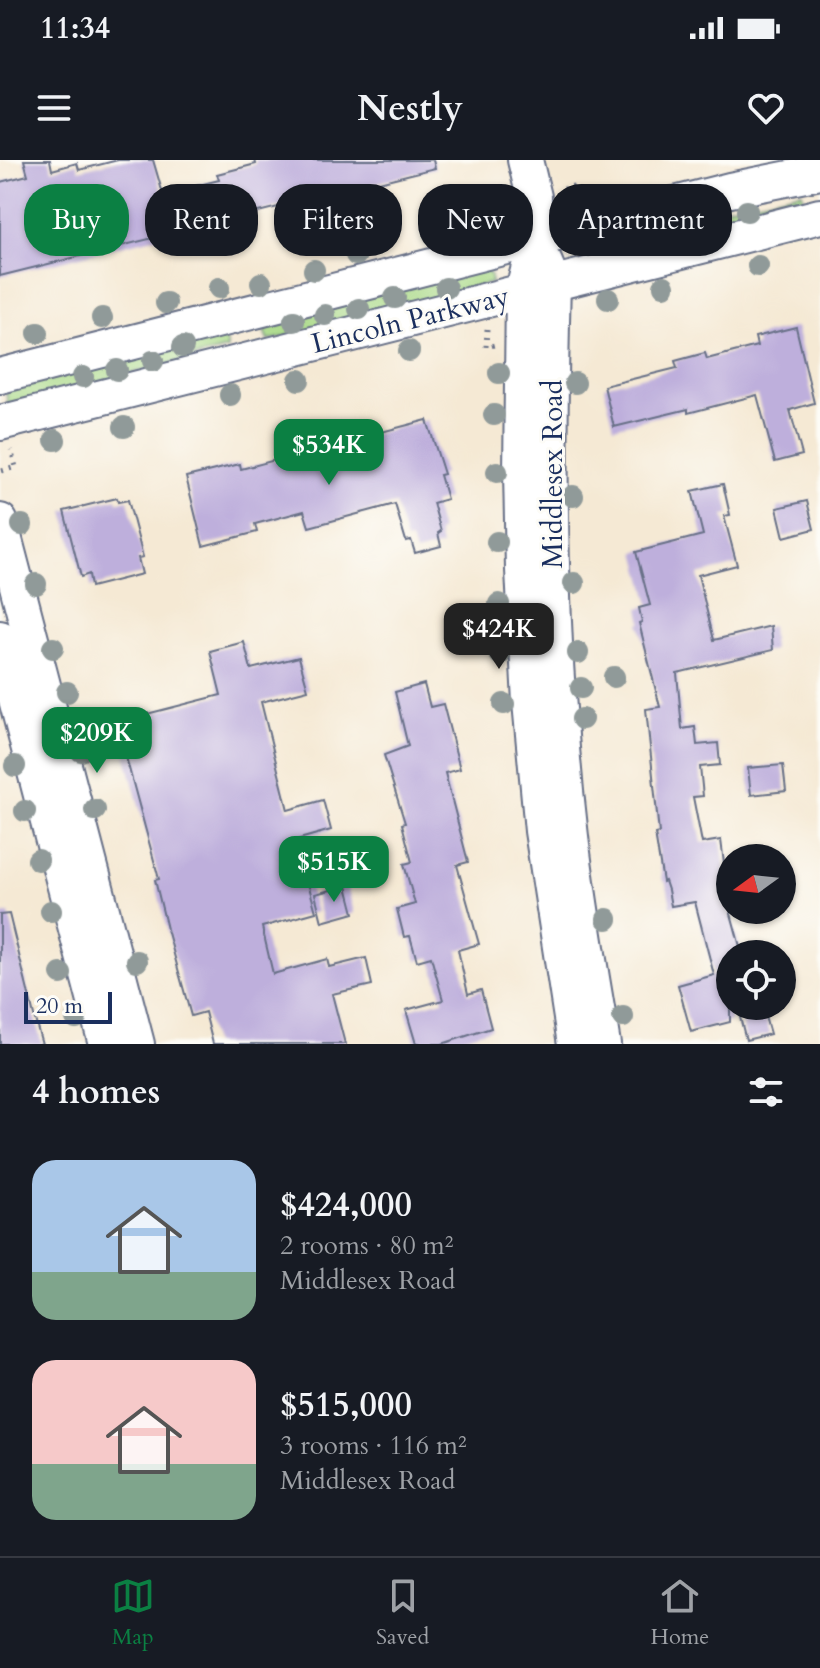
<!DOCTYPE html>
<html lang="en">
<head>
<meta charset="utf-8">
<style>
  :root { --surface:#171b24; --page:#20242c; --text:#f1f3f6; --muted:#9ea1a6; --line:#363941; --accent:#0b8043 }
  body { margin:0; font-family:Cardo,serif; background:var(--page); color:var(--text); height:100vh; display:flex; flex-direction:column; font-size:30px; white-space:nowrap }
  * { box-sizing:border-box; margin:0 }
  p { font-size:26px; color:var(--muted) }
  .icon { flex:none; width:44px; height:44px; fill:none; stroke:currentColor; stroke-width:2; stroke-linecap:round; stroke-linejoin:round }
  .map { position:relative; height:884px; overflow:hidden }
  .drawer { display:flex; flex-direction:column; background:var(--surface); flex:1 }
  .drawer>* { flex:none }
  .banner { position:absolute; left:24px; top:24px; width:772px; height:72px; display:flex; gap:16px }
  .needle { width:52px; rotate:255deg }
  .tools { position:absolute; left:716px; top:684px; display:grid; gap:16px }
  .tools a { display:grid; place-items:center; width:80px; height:80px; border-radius:50%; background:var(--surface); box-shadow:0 2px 6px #0004; font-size:40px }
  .scale { position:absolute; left:24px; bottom:20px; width:88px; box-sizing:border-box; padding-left:8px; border:4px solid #1b2f5e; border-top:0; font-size:22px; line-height:28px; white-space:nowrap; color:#1b2f5e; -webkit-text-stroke:6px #fdfcf7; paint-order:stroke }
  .price { position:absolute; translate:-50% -68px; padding:0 18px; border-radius:16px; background:var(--accent); color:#fff; font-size:26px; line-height:52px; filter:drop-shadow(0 2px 4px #0008) }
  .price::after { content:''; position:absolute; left:50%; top:48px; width:24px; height:18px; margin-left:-12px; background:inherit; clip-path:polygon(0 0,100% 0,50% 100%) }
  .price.active { background:#222; color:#fff }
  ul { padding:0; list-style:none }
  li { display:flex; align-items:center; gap:24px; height:200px; padding:0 32px }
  li span { display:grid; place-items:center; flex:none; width:224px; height:160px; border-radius:24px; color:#555 }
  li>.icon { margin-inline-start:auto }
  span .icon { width:96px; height:96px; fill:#fffc; stroke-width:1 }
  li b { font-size:34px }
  h2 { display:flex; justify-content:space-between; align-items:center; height:96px; padding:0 32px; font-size:34px }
  .pill { padding:0 28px; border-radius:32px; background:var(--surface); box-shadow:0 2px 6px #0004; font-size:28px; line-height:72px }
  .pill.active { background:var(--accent); color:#fff }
  .status { display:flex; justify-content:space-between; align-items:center; height:56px; padding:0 40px; background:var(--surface); direction:ltr }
  .status svg { height:22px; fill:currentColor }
  header { display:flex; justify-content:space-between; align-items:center; height:104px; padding:0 32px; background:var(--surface); font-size:36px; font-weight:700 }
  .tabs { display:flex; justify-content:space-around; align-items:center; height:112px; border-top:2px solid var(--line); background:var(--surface); font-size:22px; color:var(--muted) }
  .tabs a { display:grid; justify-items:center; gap:4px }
  .tabs .active { color:var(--accent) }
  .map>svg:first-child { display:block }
  .green { fill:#a9d987; stroke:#628472; stroke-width:2 }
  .building { fill:#beafdc }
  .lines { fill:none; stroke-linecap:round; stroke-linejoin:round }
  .minor-casing { stroke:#677087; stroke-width:38 }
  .path { stroke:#677087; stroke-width:5; stroke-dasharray:2 6; stroke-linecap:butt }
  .minor { stroke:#fff; stroke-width:34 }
  .tree { fill:#909a99 }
  .labels { text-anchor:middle; stroke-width:6; stroke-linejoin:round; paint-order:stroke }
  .street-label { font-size:28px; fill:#1b2f5e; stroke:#fdfcf7 }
</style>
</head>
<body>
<div class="status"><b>11:34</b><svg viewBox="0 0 49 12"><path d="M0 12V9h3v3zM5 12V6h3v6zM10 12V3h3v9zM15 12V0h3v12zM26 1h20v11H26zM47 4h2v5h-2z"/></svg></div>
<header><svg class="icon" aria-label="menu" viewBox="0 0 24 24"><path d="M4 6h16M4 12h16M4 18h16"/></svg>Nestly<svg class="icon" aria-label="heart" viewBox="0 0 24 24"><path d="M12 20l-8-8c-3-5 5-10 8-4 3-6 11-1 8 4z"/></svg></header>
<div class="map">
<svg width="820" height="884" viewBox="0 0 820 884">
  <rect width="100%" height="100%" fill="#fdfcf7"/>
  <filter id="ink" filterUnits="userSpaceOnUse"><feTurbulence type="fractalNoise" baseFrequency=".0125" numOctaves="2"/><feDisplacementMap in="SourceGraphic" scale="16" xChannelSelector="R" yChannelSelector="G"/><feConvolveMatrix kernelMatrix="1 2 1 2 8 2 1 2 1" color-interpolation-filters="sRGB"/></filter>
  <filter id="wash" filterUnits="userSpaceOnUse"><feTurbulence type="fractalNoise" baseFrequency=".006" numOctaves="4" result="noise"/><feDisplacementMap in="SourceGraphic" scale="32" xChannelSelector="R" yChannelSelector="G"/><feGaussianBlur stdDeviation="1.8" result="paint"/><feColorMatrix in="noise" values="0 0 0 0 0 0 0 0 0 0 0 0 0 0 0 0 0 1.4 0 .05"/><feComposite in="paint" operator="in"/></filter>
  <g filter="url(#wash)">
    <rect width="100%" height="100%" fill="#f5e9d4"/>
    <g class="green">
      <path d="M802,32L804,44L598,96C593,87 593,81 601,73Z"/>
      <path d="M482,106L491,116V123L268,181C263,172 264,168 269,159Z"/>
      <path d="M220,174L227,183V189L8,245L6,233L8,227Z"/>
    </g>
    <g id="blocks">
      <g class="building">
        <path d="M24,0H50L52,10L77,3L79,10L118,0H153L163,34L219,20L217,14L256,4L255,0H433L435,8L0,116V22L28,15Z"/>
        <path d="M796,167L814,243L790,250L802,295L775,302L757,235L688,253V249L614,267L604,226L677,208L675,201L705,193L707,199L757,186L755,177Z"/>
        <path d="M427,260L444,314L440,315L447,339L433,343L441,371L438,373L441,386L415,393L411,380L406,381L395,344L309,367L304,351L255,364L257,372L203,386L186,317L240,304L241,309Z"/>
        <path d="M723,324L730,355L724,356L737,405L698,415L714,480L771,466L773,490L677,513L682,569L695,567L697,585L718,583L720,605L700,607L703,636L693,637L702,683L721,680L730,750L742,794H730V862L691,872L678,825L714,815L695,742L671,746L668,730L665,721L663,722L655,674L659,673L646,549L660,547L639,463L642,462L639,448L650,445L636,392L703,375L692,331Z"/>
        <path d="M117,338L118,342L128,340L143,397L138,398L142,414L91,427L89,414L81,417L64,351Z"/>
        <path d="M807,341L814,369L784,377L777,348Z"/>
        <path d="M244,482L251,509L299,497L308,530L261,542L288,650L323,640L331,670L296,680L316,752L262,767L273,814L327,799L329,807L366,798L372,825L332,834L345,884H213L205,852L191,856L167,769L155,720L159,719L117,564L127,561V559L221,535L210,491Z"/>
        <path d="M424,524L430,547L443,544L460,609L445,613L468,702L457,705L479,784L458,790L468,834L481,830L491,868L442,884H416L406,850L443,840L431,797L417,801L410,776L404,777L397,749L415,744L404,704L412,702L402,664L405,663L384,595L408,586L395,532Z"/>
        <path d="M783,605L786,631L751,635L748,608Z"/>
        <path d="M347,726L354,753L322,762L315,734Z"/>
        <path d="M9,754L34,856L42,884H0V755Z"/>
        <path d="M737,846H762L770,874L746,880Z"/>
      </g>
    </g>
  </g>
  <g filter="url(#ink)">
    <use href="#blocks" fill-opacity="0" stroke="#677087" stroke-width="2"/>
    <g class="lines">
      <defs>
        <g id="minor">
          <path d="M525,0L534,37L536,80L523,130L521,312L523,410L530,542L542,671L575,884"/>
          <path d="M545,103L553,122C548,304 549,487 570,668C578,740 591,812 603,884"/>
          <path d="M0,216L730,30L820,12"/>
          <path d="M0,263L820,56"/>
          <path d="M0,361L137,884"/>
          <path d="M0,478L106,884"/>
        </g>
      </defs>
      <use href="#minor" class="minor-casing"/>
      <g class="path">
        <path d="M564,29L576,25L579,38"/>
        <path d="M497,61L493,47L504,44"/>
        <path d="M487,169L486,187L494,185"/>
        <path d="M2,311L16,307L11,290"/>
      </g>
      <use href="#minor" class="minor"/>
    </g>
    <g class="tree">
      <circle cx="747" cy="51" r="11"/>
      <circle cx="703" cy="59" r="11"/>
      <circle cx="673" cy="72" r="11"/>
      <circle cx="434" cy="74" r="11"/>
      <circle cx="641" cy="78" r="11"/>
      <circle cx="356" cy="95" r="11"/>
      <circle cx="758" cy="106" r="11"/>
      <circle cx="314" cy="110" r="11"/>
      <circle cx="261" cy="123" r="11"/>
      <circle cx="664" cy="126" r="11"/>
      <circle cx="219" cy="128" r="11"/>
      <circle cx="446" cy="128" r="11"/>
      <circle cx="395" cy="138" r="11"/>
      <circle cx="608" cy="139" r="11"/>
      <circle cx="166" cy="143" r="11"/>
      <circle cx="359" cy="149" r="11"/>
      <circle cx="325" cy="155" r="11"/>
      <circle cx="102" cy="158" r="11"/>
      <circle cx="294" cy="161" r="11"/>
      <circle cx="38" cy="173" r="11"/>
      <circle cx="183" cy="187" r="11"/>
      <circle cx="409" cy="191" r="11"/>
      <circle cx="153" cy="201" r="11"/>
      <circle cx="117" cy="210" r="11"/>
      <circle cx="499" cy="213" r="11"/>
      <circle cx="83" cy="217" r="11"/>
      <circle cx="299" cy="220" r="11"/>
      <circle cx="575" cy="223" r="11"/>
      <circle cx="230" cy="235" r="11"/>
      <circle cx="494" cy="255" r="11"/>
      <circle cx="124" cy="267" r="11"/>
      <circle cx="55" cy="280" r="11"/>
      <circle cx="497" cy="312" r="11"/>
      <circle cx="573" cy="336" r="11"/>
      <circle cx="22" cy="365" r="11"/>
      <circle cx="497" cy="382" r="11"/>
      <circle cx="574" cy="423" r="11"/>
      <circle cx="36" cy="424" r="11"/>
      <circle cx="499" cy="444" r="11"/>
      <circle cx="53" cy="488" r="11"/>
      <circle cx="578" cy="493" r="11"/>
      <circle cx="500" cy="494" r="11"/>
      <circle cx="614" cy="517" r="11"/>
      <circle cx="581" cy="528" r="11"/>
      <circle cx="67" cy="532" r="11"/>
      <circle cx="504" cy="544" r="11"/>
      <circle cx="582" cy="559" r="11"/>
      <circle cx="81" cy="591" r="11"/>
      <circle cx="15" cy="606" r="11"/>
      <circle cx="95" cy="650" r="11"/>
      <circle cx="25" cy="651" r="11"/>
      <circle cx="38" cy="700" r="11"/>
      <circle cx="51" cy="751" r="11"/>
      <circle cx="607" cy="759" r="11"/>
      <circle cx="137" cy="801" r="11"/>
      <circle cx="61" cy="814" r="11"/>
      <circle cx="623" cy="857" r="11"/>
      <circle cx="76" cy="858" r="11"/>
    </g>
  </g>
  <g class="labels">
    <g class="street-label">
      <text transform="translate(410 159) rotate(-14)" y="10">Lincoln Parkway</text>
      <text transform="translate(552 314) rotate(-90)" y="10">Middlesex Road</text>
    </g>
  </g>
</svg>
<div class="tools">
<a><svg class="needle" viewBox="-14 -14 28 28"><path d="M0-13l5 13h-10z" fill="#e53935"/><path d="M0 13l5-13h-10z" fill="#9ea1a6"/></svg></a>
<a><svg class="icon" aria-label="locate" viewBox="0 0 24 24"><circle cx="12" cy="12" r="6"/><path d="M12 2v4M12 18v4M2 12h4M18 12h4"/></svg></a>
</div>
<div class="scale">20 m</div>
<b class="price" style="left:329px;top:327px">$534K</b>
<b class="price active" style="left:499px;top:511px">$424K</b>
<b class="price" style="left:97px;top:615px">$209K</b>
<b class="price" style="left:334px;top:744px">$515K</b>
<div class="banner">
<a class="pill active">Buy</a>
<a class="pill">Rent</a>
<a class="pill">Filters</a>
<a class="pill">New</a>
<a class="pill">Apartment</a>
</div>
</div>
<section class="drawer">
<h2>4 homes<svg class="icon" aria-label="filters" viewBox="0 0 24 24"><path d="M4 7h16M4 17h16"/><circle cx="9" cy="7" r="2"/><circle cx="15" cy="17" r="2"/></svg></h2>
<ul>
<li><span style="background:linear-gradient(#a9c7e8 70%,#7fa58c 0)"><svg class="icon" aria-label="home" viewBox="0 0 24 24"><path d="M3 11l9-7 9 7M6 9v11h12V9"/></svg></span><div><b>$424,000</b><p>2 rooms · 80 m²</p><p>Middlesex Road</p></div></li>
<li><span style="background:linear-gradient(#f6c9c9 65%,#7fa58c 0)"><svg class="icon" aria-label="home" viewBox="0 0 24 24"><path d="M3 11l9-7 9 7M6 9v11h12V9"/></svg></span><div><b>$515,000</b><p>3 rooms · 116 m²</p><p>Middlesex Road</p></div></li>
</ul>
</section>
<nav class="tabs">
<a class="active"><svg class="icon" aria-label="map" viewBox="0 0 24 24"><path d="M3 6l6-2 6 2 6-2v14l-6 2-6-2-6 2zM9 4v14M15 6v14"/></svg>Map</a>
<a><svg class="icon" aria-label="saved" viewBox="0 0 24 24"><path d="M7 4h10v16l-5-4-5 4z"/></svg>Saved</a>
<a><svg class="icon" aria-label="home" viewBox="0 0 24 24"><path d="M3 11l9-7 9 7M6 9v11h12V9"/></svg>Home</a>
</nav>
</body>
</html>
